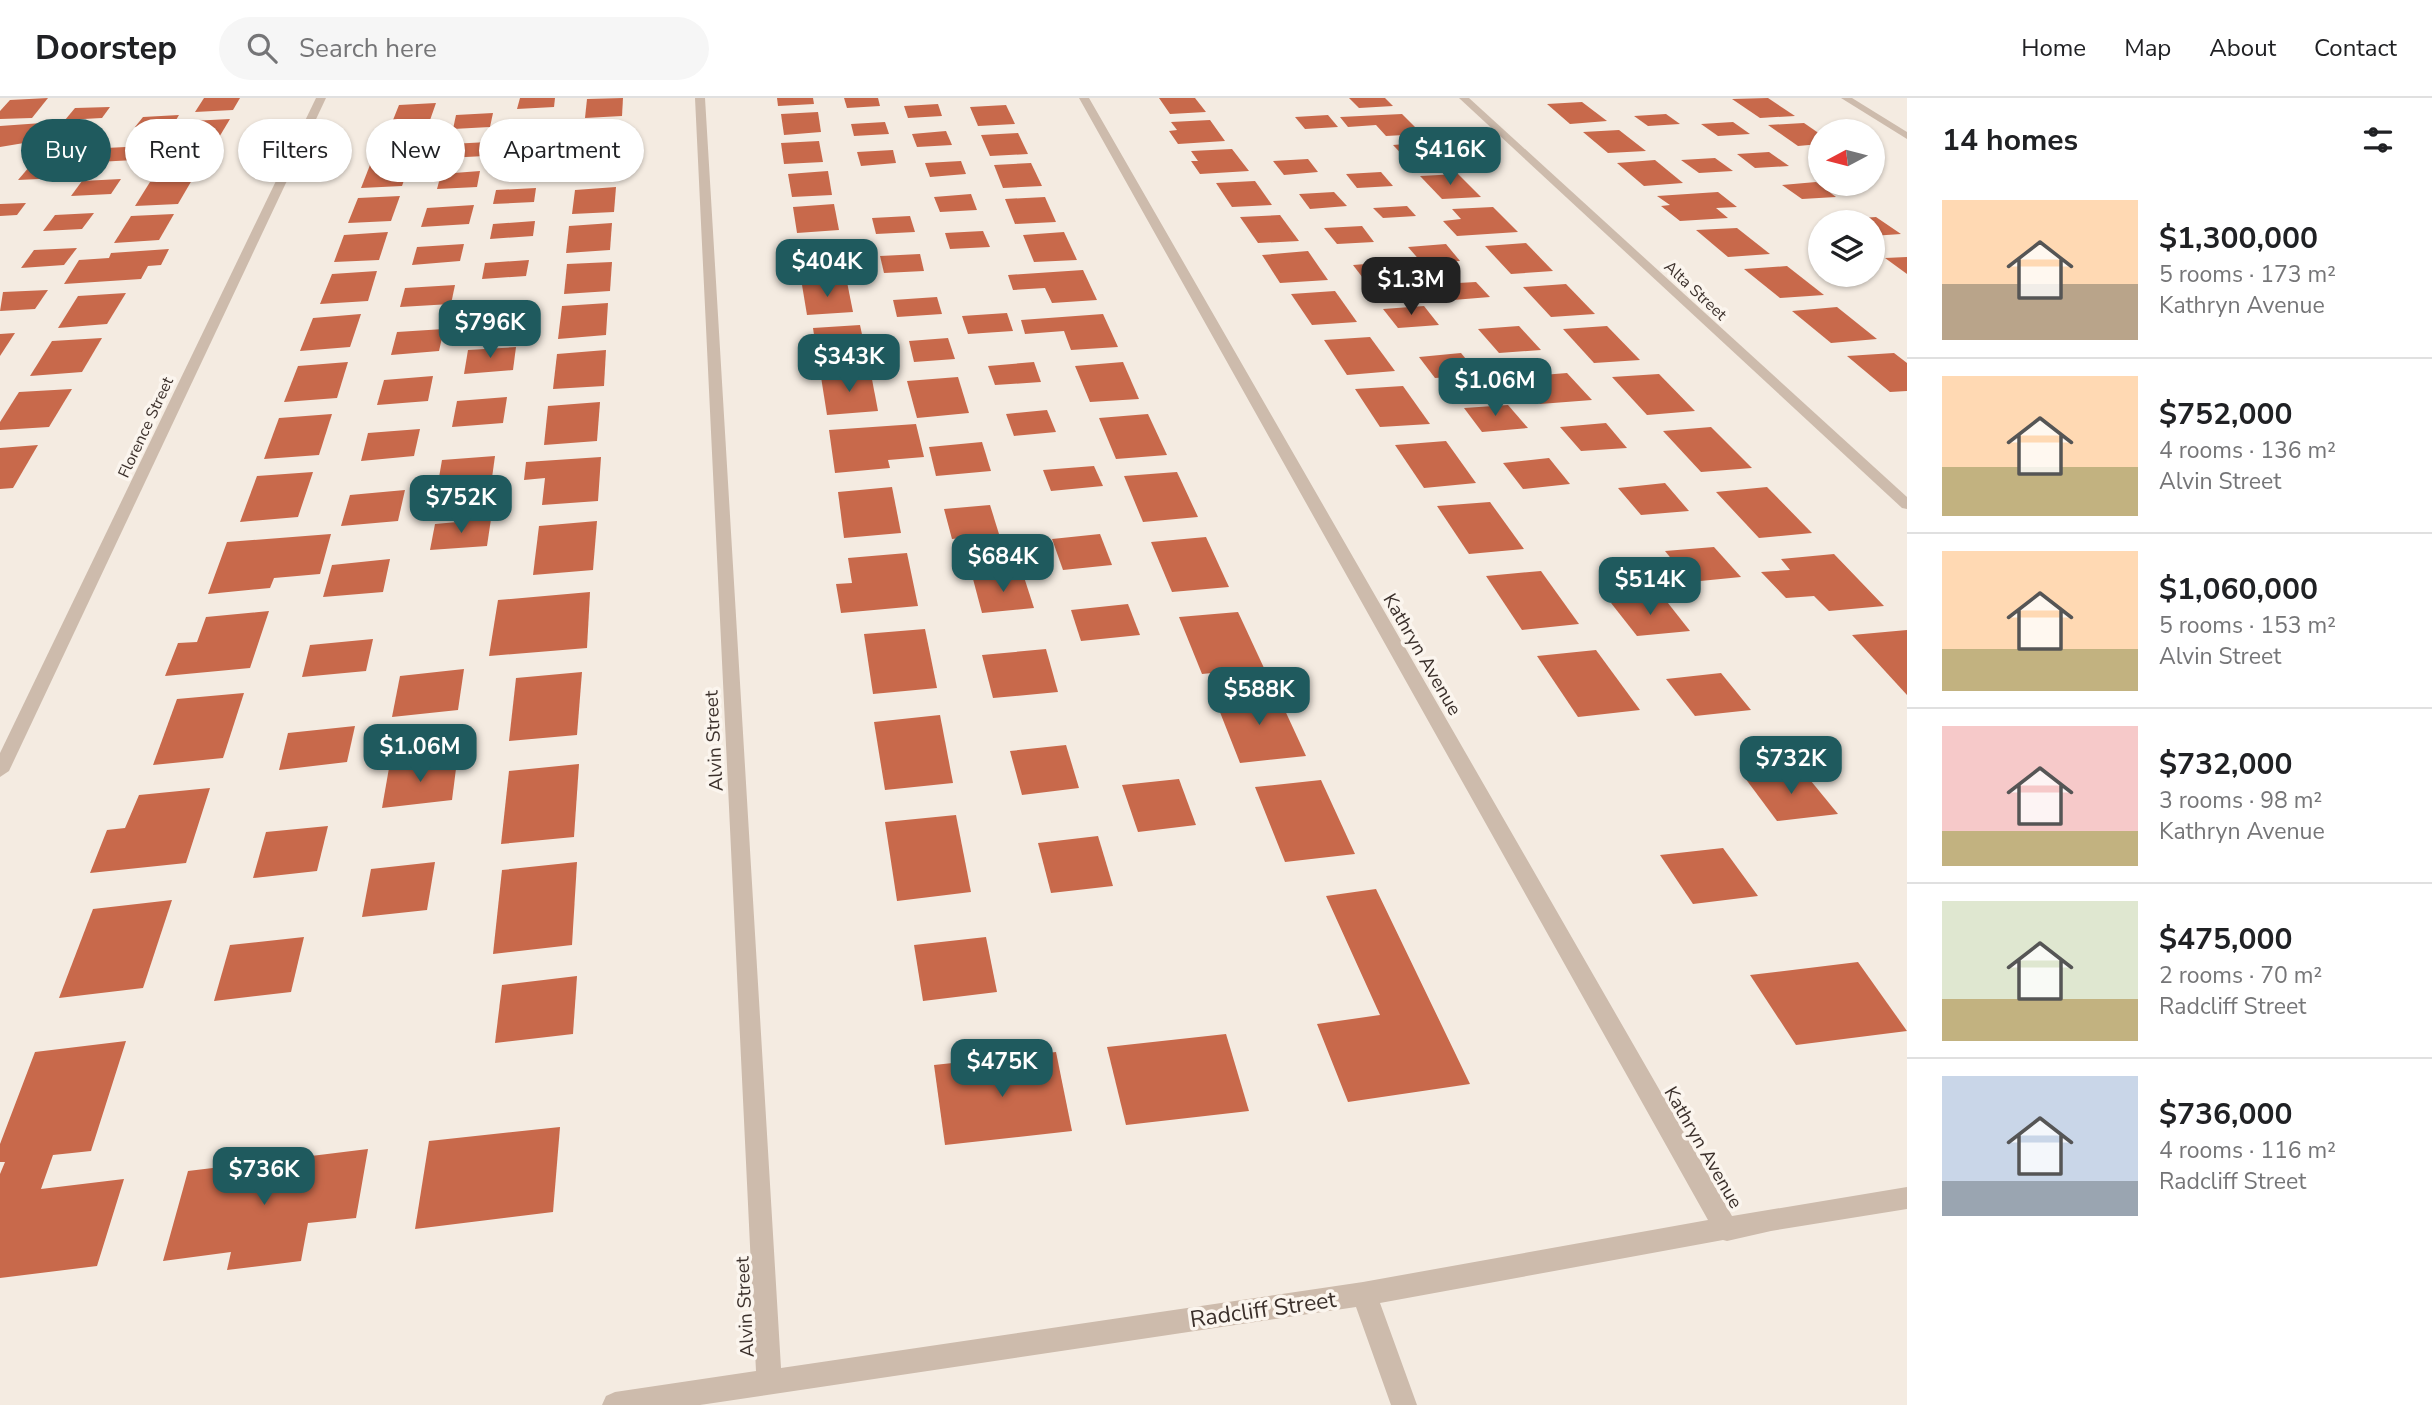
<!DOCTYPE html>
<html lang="en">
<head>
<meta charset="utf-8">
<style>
  :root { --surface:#fff; --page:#f6f6f6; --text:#202124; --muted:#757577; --line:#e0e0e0; --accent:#1f5a5e }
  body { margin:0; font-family:"Nunito Sans",sans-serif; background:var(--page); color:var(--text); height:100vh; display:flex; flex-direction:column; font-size:26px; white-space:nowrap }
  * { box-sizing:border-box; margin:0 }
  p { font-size:23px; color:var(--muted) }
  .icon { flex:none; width:38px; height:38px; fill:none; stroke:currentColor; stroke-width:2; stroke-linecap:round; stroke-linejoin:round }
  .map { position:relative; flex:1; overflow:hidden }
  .side { display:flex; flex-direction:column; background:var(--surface); width:525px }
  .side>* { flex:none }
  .top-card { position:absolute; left:21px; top:21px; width:665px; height:63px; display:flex; gap:14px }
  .needle { width:46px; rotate:263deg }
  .fabs { position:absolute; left:1808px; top:21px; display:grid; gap:14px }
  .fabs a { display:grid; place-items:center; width:77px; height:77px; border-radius:50%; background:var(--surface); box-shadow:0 2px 5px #0004; font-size:35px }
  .price { position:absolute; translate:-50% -60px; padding:0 16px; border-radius:14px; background:var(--accent); color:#fff; font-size:23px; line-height:46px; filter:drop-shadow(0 2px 4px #0008) }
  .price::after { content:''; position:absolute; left:50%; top:42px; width:21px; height:16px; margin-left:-10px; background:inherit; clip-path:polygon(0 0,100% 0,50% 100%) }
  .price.on { background:#222; color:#fff }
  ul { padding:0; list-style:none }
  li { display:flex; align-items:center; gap:21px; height:175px; padding:0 35px }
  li+li { border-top:2px solid var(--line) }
  li span { display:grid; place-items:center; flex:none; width:196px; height:140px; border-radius:0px; color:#555 }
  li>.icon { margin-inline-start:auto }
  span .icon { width:84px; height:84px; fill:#fffc; stroke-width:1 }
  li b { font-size:30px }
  h2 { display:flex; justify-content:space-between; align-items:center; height:84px; padding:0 35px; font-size:30px }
  .pill { padding:0 24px; border-radius:32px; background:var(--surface); box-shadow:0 2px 5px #0004; font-size:24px; line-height:63px }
  .pill.on { background:var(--accent); color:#fff }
  header { display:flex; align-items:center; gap:42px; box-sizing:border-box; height:98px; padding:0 35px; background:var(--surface); border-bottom:2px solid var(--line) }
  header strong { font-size:33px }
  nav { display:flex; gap:38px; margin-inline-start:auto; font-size:24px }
  .search { width:490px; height:63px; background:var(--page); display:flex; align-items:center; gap:18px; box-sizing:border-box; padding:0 24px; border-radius:38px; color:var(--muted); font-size:26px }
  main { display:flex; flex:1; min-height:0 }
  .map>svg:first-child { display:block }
  .building { fill:#c8694b }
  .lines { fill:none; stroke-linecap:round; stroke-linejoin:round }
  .street { fill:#cdbbac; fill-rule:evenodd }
  .labels { text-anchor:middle; stroke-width:7; stroke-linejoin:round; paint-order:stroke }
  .far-street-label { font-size:16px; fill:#3b302b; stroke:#fbf5ee }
  .street-label { font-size:19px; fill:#3b302b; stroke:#fbf5ee }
  .near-street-label { font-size:23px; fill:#3b302b; stroke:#fbf5ee }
</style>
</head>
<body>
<header>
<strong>Doorstep</strong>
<div class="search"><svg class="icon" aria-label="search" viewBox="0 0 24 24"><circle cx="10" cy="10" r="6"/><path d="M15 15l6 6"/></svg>Search here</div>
<nav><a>Home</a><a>Map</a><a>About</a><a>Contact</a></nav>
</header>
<main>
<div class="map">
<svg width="1907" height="1307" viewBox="0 0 1907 1307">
  <rect width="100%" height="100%" fill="#f4ebe1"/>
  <g class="building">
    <path d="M48,0L32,20L0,21V13L10,2Z"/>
    <path d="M204,0H240L233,12L195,14Z"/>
    <path d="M520,0H555L554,9L517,11Z"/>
    <path d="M623,0L622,18L585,20L587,1Z"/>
    <path d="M777,0H813L814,6L778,8Z"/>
    <path d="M844,0H878L880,8L847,10Z"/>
    <path d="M1159,0H1195L1206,14L1170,16Z"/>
    <path d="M1349,0H1385L1393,8L1359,10Z"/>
    <path d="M1768,0L1795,18L1760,20L1732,1Z"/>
    <path d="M1582,4L1607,23L1570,26L1547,6Z"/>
    <path d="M436,5L429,25L391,27L399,7Z"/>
    <path d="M938,6L942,18L908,20L904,8Z"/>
    <path d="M1006,7L1015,26L978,28L970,9Z"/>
    <path d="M110,9L102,20L65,22L75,10Z"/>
    <path d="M818,14L821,34L784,37L781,16Z"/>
    <path d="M493,15L490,29L453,31L456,17Z"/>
    <path d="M1402,16L1422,36L1386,38L1376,27L1348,29L1340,19Z"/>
    <path d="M1666,16L1680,26L1648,28L1634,18Z"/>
    <path d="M179,17L173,27L135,29L143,19Z"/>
    <path d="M1328,17L1338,29L1305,31L1295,19Z"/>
    <path d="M230,21L218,41L178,43L191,23Z"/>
    <path d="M1210,22L1225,43L1178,46L1169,33L1177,32L1171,24Z"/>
    <path d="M56,24L42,42L0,49V28Z"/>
    <path d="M885,24L889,36L854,38L851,26Z"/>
    <path d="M1733,24L1750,36L1718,38L1701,26Z"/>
    <path d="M555,25L553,39L516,41L518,27Z"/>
    <path d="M1804,25L1820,36V46L1798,48L1768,27Z"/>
    <path d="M626,26L624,47L580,49L583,28Z"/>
    <path d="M1619,32L1646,53L1608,55L1583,34Z"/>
    <path d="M946,33L952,47L917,49L912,36Z"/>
    <path d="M421,35L414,56L375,58L383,37Z"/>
    <path d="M1018,35L1028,56L990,58L981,37Z"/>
    <path d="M91,37L81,49L43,51L53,39Z"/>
    <path d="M819,43L823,64L784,66L781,45Z"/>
    <path d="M488,44L485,58L447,60L451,46Z"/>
    <path d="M1429,44L1450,66L1413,68L1393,47Z"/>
    <path d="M145,48L135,62L97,64L106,50Z"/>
    <path d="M214,49L201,71L160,73L174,51Z"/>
    <path d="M1232,51L1249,73L1200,76L1191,63H1198L1191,53Z"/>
    <path d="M893,52L896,65L861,68L857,54Z"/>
    <path d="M1769,54L1789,68L1755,70L1737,56Z"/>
    <path d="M547,55L545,70L506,72L508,57Z"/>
    <path d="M624,56L622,79L581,81L583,68L565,69L566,59Z"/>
    <path d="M1715,60L1733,73L1699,75L1681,62Z"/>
    <path d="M1308,61L1318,74L1284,77L1273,63Z"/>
    <path d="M1655,62L1683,85L1644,88L1617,65Z"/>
    <path d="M961,63L966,76L930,79L925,65Z"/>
    <path d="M410,65L402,88L361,90L370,67Z"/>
    <path d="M1031,65L1042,88L1003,90L994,67Z"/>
    <path d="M69,66L59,80L18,82L30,68Z"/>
    <path d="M480,73L477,89L437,91L441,76Z"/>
    <path d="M828,73L832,97L792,99L788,76Z"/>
    <path d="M1381,74L1393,88L1357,90L1346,76Z"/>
    <path d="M1458,76L1481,99L1442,101L1420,78Z"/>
    <path d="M121,81L111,96L71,98L82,83Z"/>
    <path d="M192,82L178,106L135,108L150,84Z"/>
    <path d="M1255,83L1272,107L1232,109L1216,85Z"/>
    <path d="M1816,84L1836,99L1802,101L1782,87Z"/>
    <path d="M616,89L614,114L572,116L575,92Z"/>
    <path d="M536,90L534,104L493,106L496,92Z"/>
    <path d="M1334,94L1347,108L1310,111L1299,96Z"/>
    <path d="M1718,94L1737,109L1716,110L1728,120L1680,123L1661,108L1670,107L1657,98Z"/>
    <path d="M971,96L977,112L940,114L934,99Z"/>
    <path d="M400,98L391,123L348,125L358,100Z"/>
    <path d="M1045,99L1056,124L1015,126L1005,101Z"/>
    <path d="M26,105L17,117L0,118V106Z"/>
    <path d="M834,106L839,132L797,135L793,109Z"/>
    <path d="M474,107L469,126L421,129L427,110Z"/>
    <path d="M1407,108L1416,118L1383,120L1373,110Z"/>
    <path d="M1493,109L1518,134L1457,138L1443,123L1461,121L1452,111Z"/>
    <path d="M94,115L82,131L43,133L55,117Z"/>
    <path d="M174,116L159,142L114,145L131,118Z"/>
    <path d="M1280,117L1299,143L1258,145L1240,119Z"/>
    <path d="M910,118L915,134L876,136L872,120Z"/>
    <path d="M1876,119L1901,136L1872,138V124L1832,122Z"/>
    <path d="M535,123L533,138L490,141L493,126Z"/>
    <path d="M612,125L610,152L566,155L569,128Z"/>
    <path d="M1362,128L1374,144L1337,146L1324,130Z"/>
    <path d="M1737,130L1770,156L1728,159L1696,132Z"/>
    <path d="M983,133L990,149L950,151L945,135Z"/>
    <path d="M388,134L379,162L334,164L344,137Z"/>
    <path d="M1064,134L1077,162L1034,164L1023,137Z"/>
    <path d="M842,143L848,171L804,174L800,146Z"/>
    <path d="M1526,145L1553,173L1511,176L1485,148Z"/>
    <path d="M464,146L460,163L412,167L417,149Z"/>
    <path d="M1446,146L1460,163L1422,165L1408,149Z"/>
    <path d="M77,150L64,167L21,170L34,152Z"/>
    <path d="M169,151L161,167L148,168L141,181L64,186L79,162L109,160L111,155Z"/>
    <path d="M1308,153L1328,182L1280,185L1262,157Z"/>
    <path d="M920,156L924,173L884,175L880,158Z"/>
    <path d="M1907,159V176L1885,160Z"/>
    <path d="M529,162L526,178L482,181L485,165Z"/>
    <path d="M612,164L610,193L564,196L567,166Z"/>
    <path d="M1392,164L1406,182L1366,184L1353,167Z"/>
    <path d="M1787,168L1824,197L1780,200L1744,171Z"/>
    <path d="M1083,172L1097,202L1052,205L1045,190L1013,192L1008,177Z"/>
    <path d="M377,173L368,203L320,206L332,176Z"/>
    <path d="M847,184L853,214L807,217L802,187Z"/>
    <path d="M1476,184L1490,199L1453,202L1440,186Z"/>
    <path d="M1566,186L1595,216L1551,219L1523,189Z"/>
    <path d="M455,187L451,206L400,209L405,190Z"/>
    <path d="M48,192L35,211L0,213L3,194Z"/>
    <path d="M1335,193L1357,224L1312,227L1291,196Z"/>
    <path d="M126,195L107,226L58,230L78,198Z"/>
    <path d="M937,199L942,216L897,219L893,202Z"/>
    <path d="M528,202L526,218L476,222L478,206Z"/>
    <path d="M608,205L606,237L558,241L562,208Z"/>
    <path d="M1424,208L1439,227L1398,230L1383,211Z"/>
    <path d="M1837,209L1877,241L1831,245L1792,213Z"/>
    <path d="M1007,215L1013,233L968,236L962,218Z"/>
    <path d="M361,216L350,249L300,253L313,220Z"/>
    <path d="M1103,216L1118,249L1071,252L1064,233L1025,236L1021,222Z"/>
    <path d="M860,227L867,260L818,264L813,230Z"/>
    <path d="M1519,228L1541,252L1499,255L1478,231Z"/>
    <path d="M1607,228L1640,262L1594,265L1563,231Z"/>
    <path d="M444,231L439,253L391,257L397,234Z"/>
    <path d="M15,235L0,258V236Z"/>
    <path d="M1370,239L1395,273L1347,277L1324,242Z"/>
    <path d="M102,240L82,274L30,278L52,243Z"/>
    <path d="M948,240L955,261L914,264L909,243Z"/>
    <path d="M516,249L513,272L464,276L468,252Z"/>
    <path d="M606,252L604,288L553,291L557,256Z"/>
    <path d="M1461,255L1479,277L1435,280L1419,259Z"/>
    <path d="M1894,255L1907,265V293L1890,294L1847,258Z"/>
    <path d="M348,264L337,300L284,304L298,268Z"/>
    <path d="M1034,264L1041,284L995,287L988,268Z"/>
    <path d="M1123,264L1139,301L1090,304L1075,268Z"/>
    <path d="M1567,275L1592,302L1540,306L1517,279Z"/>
    <path d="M871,276L878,313L827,317L821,279Z"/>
    <path d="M1659,276L1695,313L1647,317L1612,279Z"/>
    <path d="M433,278L428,303L377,307L384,282Z"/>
    <path d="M958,279L969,315L917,320L907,283Z"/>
    <path d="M1403,288L1430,326L1380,329L1355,291Z"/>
    <path d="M72,291L49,329L0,332V324L19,294Z"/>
    <path d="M507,299L503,325L452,329L457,303Z"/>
    <path d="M600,304L597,343L544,347L548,308Z"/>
    <path d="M1508,307L1528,330L1482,334L1464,310Z"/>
    <path d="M1047,312L1056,334L1014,338L1006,316Z"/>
    <path d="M332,316L319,357L264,361L279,320Z"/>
    <path d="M1148,316L1167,357L1116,361L1099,320Z"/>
    <path d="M1606,325L1627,350L1581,353L1560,329Z"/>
    <path d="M916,326L924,359L888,362L890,370L835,375L829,332Z"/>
    <path d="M1711,329L1752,370L1701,374L1663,333Z"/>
    <path d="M420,331L414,358L361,363L368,335Z"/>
    <path d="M1446,343L1476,385L1424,390L1395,347Z"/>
    <path d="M982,344L991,373L936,378L929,349Z"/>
    <path d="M38,347L13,390L0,391V350Z"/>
    <path d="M495,358L491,387L437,391L442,362Z"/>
    <path d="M601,359L598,403L542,407L545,380L524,382L526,364Z"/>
    <path d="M1549,360L1570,386L1523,391L1503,365Z"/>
    <path d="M1094,368L1103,388L1051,393L1043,372Z"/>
    <path d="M313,374L298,419L240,424L257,378Z"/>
    <path d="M1177,374L1198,419L1143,424L1124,378Z"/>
    <path d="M1665,385L1689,413L1641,417L1618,390Z"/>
    <path d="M892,389L901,435L844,440L838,394Z"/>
    <path d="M1767,389L1812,435L1759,440L1716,394Z"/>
    <path d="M405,392L398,423L341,428L350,397Z"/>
    <path d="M1490,404L1524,451L1469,456L1437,408Z"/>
    <path d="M990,407L999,436L952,441L944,411Z"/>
    <path d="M491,421L487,448L430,452L435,426Z"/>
    <path d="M597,423L593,472L533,477L539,428Z"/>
    <path d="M331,436L320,476L274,480L270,490L208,496L227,444Z"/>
    <path d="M1100,436L1112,467L1063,472L1052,441Z"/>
    <path d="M1206,439L1229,489L1172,494L1151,444Z"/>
    <path d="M1714,449L1741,479L1690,484L1665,453Z"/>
    <path d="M907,455L918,508L841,515L836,486L852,485L848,460Z"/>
    <path d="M1834,456L1884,508L1829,513L1814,498L1786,500L1761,474L1790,472L1781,461Z"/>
    <path d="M390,461L383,494L323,499L332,467Z"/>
    <path d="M1541,473L1579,526L1522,532L1486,478Z"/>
    <path d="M1023,476L1034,510L982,515L973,481Z"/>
    <path d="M590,494L587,550L489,558L498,502Z"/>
    <path d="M1664,500L1690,533L1637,538L1611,505Z"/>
    <path d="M1128,506L1140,537L1081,543L1071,512Z"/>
    <path d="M269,513L250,570L165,578L178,545L197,544L206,519Z"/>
    <path d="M1238,514L1264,570L1202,576L1179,519Z"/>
    <path d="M925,531L937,590L873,596L864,536Z"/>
    <path d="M1907,532V597L1852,537Z"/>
    <path d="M373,541L366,573L302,579L310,547Z"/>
    <path d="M1046,551L1058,594L993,600L982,557Z"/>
    <path d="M1596,552L1640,612L1578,619L1537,558Z"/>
    <path d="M464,571L458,612L392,619L400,578Z"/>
    <path d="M582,574L577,637L509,643L516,580Z"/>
    <path d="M1721,575L1751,612L1695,618L1666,581Z"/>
    <path d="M1276,593L1306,658L1240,665L1214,599Z"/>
    <path d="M244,595L223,660L153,667L177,601Z"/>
    <path d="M940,617L953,685L885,692L874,624Z"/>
    <path d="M355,628L347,664L279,672L288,635Z"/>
    <path d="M1066,647L1079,690L1022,697L1010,653Z"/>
    <path d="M457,663L452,702L382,710L389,670Z"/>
    <path d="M579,666L574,739L501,746L509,673Z"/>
    <path d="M1802,672L1838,716L1777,723L1745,680Z"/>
    <path d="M1179,681L1196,727L1138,734L1122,687Z"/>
    <path d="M1321,682L1355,756L1285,764L1255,689Z"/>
    <path d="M210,690L186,765L90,775L107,732L125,730L139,697Z"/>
    <path d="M956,717L971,794L897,803L885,724Z"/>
    <path d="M328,728L317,773L253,780L266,734Z"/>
    <path d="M1098,738L1113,788L1051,795L1038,745Z"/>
    <path d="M1723,750L1758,798L1693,806L1660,757Z"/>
    <path d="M435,764L427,812L362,819L371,771Z"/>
    <path d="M577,764L572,847L493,856L502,772Z"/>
    <path d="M1376,791L1470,986L1348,1004L1317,926L1380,917L1326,798Z"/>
    <path d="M172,802L143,890L59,900L93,811Z"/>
    <path d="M304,839L291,894L214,903L230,847Z"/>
    <path d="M986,839L997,894L923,903L914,847Z"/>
    <path d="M1858,864L1907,933L1796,947L1750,877Z"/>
    <path d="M577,878L573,936L495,945L502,887Z"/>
    <path d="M1226,936L1249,1013L1126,1027L1107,949Z"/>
    <path d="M126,943L91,1053L53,1057L41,1091L124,1081L97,1168L0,1180V1076L5,1064H0V1046L35,954Z"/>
    <path d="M1056,954L1072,1033L945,1047L934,967Z"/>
    <path d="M560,1029L553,1114L415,1131L429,1043Z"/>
    <path d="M368,1051L356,1120L308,1125L301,1163L227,1172L231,1154L163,1163L188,1073Z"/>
  </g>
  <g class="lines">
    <g class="street">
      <path d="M316,0H326L9,673L0,679V655Z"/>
      <path d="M695,0H705L781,1270L1363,1184L1708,1122L1079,0H1089L1732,1118L1907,1089V1111L1771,1133L1727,1143L1723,1142L1380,1205L1417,1307H1391L1356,1209L700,1307H602L606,1298L615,1294L756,1273Z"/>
      <path d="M1459,0H1469L1907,399V411L1902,410Z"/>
      <path d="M1841,0H1852L1907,34V41Z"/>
    </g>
  </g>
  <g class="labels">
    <g class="far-street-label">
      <text transform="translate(1696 192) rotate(43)" y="6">Alta Street</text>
      <text transform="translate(145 329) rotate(-65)" y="6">Florence Street</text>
    </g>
    <g class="street-label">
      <text transform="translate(1423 556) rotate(60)" y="7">Kathryn Avenue</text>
      <text transform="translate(713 643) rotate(-93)" y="7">Alvin Street</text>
      <text transform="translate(1704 1049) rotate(60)" y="7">Kathryn Avenue</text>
      <text transform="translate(744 1209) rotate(-93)" y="7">Alvin Street</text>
    </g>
    <g class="near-street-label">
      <text transform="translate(1263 1211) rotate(-8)" y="8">Radcliff Street</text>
    </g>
  </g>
</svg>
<div class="fabs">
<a><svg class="needle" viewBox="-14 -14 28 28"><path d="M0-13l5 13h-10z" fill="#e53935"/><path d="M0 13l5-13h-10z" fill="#757577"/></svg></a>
<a><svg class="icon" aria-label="layers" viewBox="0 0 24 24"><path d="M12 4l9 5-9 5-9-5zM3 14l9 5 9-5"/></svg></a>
</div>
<b class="price" style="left:1450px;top:89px">$416K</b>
<b class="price" style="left:827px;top:201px">$404K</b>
<b class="price on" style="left:1411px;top:219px">$1.3M</b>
<b class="price" style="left:490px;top:262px">$796K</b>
<b class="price" style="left:849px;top:296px">$343K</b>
<b class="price" style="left:1495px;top:320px">$1.06M</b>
<b class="price" style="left:461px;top:437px">$752K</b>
<b class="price" style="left:1003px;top:496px">$684K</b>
<b class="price" style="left:1650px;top:519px">$514K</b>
<b class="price" style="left:1259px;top:629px">$588K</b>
<b class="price" style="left:420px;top:686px">$1.06M</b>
<b class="price" style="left:1791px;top:698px">$732K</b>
<b class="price" style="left:1002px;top:1001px">$475K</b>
<b class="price" style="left:264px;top:1109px">$736K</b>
<div class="top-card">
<a class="pill on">Buy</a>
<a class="pill">Rent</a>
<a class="pill">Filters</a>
<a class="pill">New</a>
<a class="pill">Apartment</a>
</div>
</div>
<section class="side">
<h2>14 homes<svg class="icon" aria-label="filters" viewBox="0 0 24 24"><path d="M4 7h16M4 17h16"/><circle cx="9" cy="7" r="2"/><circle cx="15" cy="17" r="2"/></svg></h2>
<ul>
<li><span style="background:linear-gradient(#ffd9b3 60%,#b9a48a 0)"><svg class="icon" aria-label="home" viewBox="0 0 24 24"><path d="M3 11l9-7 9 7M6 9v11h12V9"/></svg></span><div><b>$1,300,000</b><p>5 rooms · 173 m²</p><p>Kathryn Avenue</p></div></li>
<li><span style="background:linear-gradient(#ffd9b3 65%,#c2b280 0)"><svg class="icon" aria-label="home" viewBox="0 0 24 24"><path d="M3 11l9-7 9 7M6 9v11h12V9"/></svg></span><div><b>$752,000</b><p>4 rooms · 136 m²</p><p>Alvin Street</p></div></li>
<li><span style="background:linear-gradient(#ffd9b3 70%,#c2b280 0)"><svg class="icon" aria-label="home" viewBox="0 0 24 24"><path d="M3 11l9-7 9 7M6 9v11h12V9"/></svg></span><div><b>$1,060,000</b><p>5 rooms · 153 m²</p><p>Alvin Street</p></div></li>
<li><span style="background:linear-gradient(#f6c9c9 75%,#c2b280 0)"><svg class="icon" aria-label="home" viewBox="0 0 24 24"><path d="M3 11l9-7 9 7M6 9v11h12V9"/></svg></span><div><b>$732,000</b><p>3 rooms · 98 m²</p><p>Kathryn Avenue</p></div></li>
<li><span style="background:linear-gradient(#dfe7d0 70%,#c2b280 0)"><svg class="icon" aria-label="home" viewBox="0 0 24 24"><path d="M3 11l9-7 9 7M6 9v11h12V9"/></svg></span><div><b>$475,000</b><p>2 rooms · 70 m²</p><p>Radcliff Street</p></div></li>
<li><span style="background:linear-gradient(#c9d6e8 75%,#9aa5b1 0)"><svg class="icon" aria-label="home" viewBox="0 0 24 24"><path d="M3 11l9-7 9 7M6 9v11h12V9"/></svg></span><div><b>$736,000</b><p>4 rooms · 116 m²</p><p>Radcliff Street</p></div></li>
</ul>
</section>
</main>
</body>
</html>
